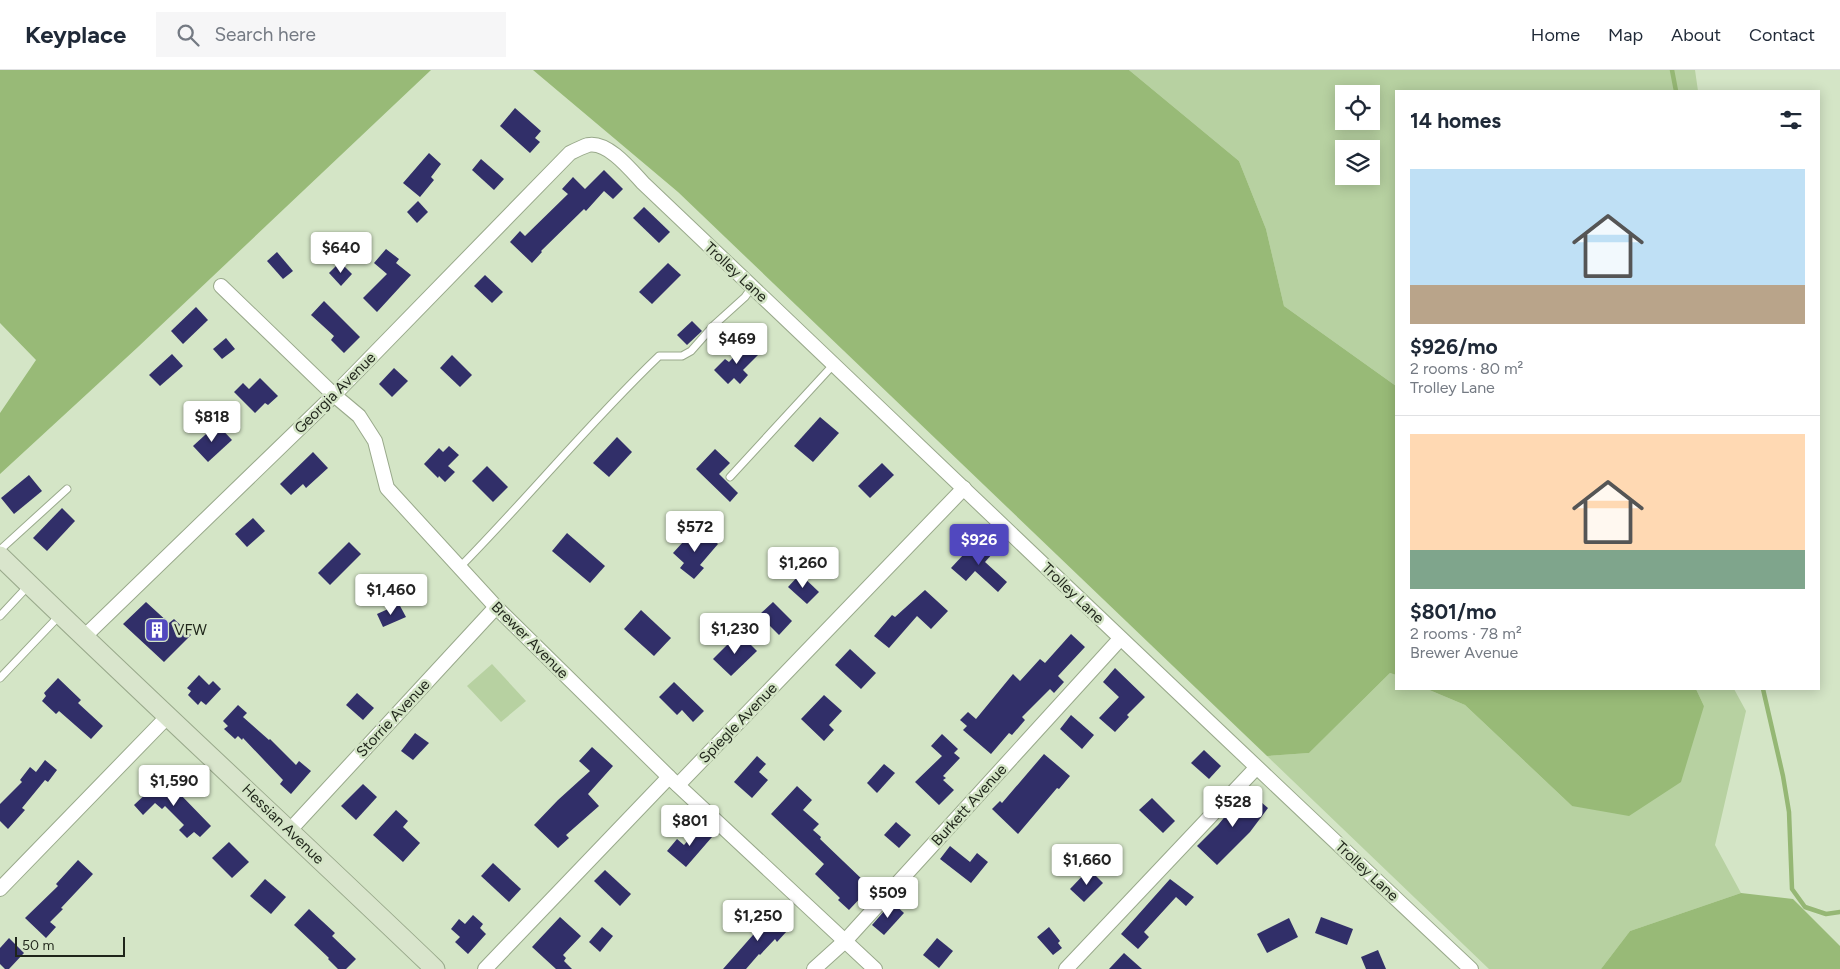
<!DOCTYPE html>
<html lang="en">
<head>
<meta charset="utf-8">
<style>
  :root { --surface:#fff; --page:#f6f6f7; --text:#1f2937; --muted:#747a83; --line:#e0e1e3; --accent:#5148bf }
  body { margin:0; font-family:Figtree,sans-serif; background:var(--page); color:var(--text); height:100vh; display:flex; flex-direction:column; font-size:19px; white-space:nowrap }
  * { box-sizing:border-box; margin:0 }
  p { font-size:16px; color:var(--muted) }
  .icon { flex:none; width:28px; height:28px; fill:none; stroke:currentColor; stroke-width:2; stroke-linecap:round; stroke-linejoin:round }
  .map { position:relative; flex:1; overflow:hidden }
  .panel { position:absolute; left:1395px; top:20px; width:425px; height:600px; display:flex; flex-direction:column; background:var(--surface); border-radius:0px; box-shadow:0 2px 12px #0003 }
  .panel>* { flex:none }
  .buttons { position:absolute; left:1335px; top:15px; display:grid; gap:10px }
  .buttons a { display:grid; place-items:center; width:45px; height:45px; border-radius:0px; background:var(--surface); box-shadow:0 2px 12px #0003; font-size:25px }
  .scale { position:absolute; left:15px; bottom:12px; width:110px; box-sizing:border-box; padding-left:5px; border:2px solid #1f251a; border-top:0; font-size:14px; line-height:18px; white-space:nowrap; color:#1f251a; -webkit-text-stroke:4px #d4e5c6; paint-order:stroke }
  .price { position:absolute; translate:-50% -42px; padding:0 11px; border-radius:5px; background:#fff; color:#222; font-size:16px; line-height:32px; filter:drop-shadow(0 1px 2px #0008) }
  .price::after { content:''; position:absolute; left:50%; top:30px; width:15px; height:11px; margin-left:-8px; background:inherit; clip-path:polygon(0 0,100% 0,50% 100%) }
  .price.active { background:var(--accent); color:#fff }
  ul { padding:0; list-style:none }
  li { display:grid; align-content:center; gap:10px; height:265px; padding:0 15px }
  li+li { border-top:1px solid var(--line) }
  li span { display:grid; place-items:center; height:155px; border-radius:0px; color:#555 }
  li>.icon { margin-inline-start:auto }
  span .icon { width:90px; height:90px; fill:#fffc; stroke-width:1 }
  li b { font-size:21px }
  h2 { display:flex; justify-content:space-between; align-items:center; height:60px; padding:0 15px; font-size:21px }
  header { display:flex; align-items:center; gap:30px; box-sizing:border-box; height:70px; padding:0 25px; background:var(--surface); border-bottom:1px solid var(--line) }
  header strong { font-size:24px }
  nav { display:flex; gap:28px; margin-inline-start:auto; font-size:18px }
  .search { width:350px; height:45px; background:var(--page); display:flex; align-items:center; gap:12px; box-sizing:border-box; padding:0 18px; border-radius:0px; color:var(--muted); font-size:19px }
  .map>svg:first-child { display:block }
  .green { fill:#b7d1a1; fill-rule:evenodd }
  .forest { fill:#98ba77 }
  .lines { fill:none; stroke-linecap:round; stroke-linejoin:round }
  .stream { stroke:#95b774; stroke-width:4.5 }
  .building { fill:#312f69 }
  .lane-casing { stroke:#99a98b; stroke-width:9 }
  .street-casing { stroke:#99a98b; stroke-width:16 }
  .secondary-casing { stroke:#99a98b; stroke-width:21 }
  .lane { stroke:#fff; stroke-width:7 }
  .street { stroke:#fff; stroke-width:14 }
  .secondary { stroke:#d9e5cc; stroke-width:19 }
  .labels { text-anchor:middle; stroke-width:5; stroke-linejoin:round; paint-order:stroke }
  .street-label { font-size:15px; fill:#1f251a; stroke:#d4e5c6 }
  .poi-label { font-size:15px; fill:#1f251a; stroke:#d4e5c6; text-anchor:start }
</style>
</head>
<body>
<header>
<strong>Keyplace</strong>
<div class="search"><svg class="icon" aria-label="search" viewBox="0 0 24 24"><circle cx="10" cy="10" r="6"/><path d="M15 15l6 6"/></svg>Search here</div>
<nav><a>Home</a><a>Map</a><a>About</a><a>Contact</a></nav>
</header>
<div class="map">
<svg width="1840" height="899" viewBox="0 0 1840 899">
  <rect width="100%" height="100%" fill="#d4e5c6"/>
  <g class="green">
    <path d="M1129,0H1695L1698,21H1396V316L1284,236L1266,159L1239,91ZM1344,24H1371V51H1344ZM1344,79H1371V106H1344Z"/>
    <path d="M492,594L526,631L501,652L467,616Z"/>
    <path d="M1390,603L1396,605V619H1427L1465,635L1572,736L1704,636L1696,619H1734L1746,641L1715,775L1741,823L1630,861L1601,899H1489L1267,686L1309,683Z"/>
  </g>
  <g class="forest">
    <path d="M0,0H431L138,277L0,404V343L36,290L0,253Z"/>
    <path d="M533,0H1129L1239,91L1266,159L1284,236L1396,316V605L1390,603L1309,683L1267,686L678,122Z"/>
    <path d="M1427,619H1696L1704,636L1681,712L1629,746L1572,736L1465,635Z"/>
    <path d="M1741,823L1793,829L1840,876V899H1601L1630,861Z"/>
  </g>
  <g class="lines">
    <g class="stream">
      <path d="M1672,0L1676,21"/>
      <path d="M1763,619L1783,706L1789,742L1792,819L1805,837L1826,844L1840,842"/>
    </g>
  </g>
  <g class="building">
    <path d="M515,38L541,61L535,68L540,72L530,83L500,56Z"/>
    <path d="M429,83L441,94L431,107L434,110L420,127L403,113Z"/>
    <path d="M481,89L504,109L494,120L472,100Z"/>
    <path d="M604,100L623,119L613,129L604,121L586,141L584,139L541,181L542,182L532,193L510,172L520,161L525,166L568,124L562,119L573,107L585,119Z"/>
    <path d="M418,131L428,142L417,153L407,142Z"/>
    <path d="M644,137L670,162L659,173L633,148Z"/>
    <path d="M386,179L399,189L396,193L411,205L377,242L363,228L387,204L374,193Z"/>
    <path d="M277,182L293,201L283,209L267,191Z"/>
    <path d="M340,192L352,204L341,216L329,203Z"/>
    <path d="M668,193L681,205L652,234L639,222Z"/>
    <path d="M485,205L503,222L492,233L474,216Z"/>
    <path d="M324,231L360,267L344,283L331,270L334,266L311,245Z"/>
    <path d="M196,237L208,250L183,274L171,261Z"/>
    <path d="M692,251L702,261L687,275L677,265Z"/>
    <path d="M226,268L235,279L222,289L213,279Z"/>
    <path d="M747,273L759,284L743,300L748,305L740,314L734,308L728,314L714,300L725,289L729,292Z"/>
    <path d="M172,284L183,296L160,316L149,305Z"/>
    <path d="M452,285L472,305L460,317L440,298Z"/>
    <path d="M394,298L408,311L392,327L379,314Z"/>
    <path d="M260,308L278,326L268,335L265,333L255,343L234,322L243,313L249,319Z"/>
    <path d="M820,347L839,363L813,392L794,376Z"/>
    <path d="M217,354L232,370L208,392L193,376Z"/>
    <path d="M617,367L632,382L609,407L593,393Z"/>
    <path d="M449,376L459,385L448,396L455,402L445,412L439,406L438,408L424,394L439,378L443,382Z"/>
    <path d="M715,379L730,393L719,404L738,423L730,432L696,399Z"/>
    <path d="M313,382L328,398L306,418L303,414L291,425L280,414Z"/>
    <path d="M882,393L894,405L870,428L858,416Z"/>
    <path d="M487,396L508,417L493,432L472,411Z"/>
    <path d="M29,405L42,421L14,444L1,428Z"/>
    <path d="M62,438L75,451L47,481L33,468Z"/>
    <path d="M253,448L265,461L247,477L235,464Z"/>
    <path d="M693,461L704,471L709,466L718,474L700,495L704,498L694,509L680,498L684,493L673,483Z"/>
    <path d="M567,463L605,496L590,513L552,481Z"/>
    <path d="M978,469L993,483L985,492L1007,512L998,522L975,501L966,511L951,498Z"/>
    <path d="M349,472L361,484L330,515L318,503Z"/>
    <path d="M800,504L819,522L807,534L788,517Z"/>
    <path d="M925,520L948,541L931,559L917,546L889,578L874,566L892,545L895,547Z"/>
    <path d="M146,532L169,553L174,549L191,565L164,592L123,554Z"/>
    <path d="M773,532L792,551L779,565L759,545Z"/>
    <path d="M399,534L406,547L383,557L377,544Z"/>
    <path d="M641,540L671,568L654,586L624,559Z"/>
    <path d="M739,563L757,581L731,606L713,589Z"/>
    <path d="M1071,564L1085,577L1058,606L1064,612L1054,623L1050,619L1022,647L1025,650L1012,665L1009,663L991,684L963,660L967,656L960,650L968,642L976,649L1013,604L1020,611L1040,589L1045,593Z"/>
    <path d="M850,579L876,603L861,619L835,595Z"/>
    <path d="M1115,598L1145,627L1127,645L1129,647L1115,662L1099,648L1119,627L1103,612Z"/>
    <path d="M199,605L209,615L213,611L221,619L206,635L201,631L198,635L188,625L191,621L187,618Z"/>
    <path d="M58,608L81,630L78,633L103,656L91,669L59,641L56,644L42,631L46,626L44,623Z"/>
    <path d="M674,612L704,641L693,652L682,640L677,645L659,627Z"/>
    <path d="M357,623L374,638L363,650L346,635Z"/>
    <path d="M824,625L842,641L829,655L834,660L824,671L801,649Z"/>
    <path d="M238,635L247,643L243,647L269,670L270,669L296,695L299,691L311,701L291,724L280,714L283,710L243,668L242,670L238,666L235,669L224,659L228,656L223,651Z"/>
    <path d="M1071,645L1094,665L1082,679L1060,659Z"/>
    <path d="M415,663L429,673L413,690L401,681Z"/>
    <path d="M942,664L958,679L954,683L960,688L943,706L946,708L943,710L954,720L939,735L915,712L942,686L931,676Z"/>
    <path d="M592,677L613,696L588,724L599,736L566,765L569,768L558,778L534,755L558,730L590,701L579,691Z"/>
    <path d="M1204,680L1221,696L1209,709L1191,693Z"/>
    <path d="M1044,684L1070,706L1059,719L1057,718L1018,764L992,739L1000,731L1002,733Z"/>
    <path d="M757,686L766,694L759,702L768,710L752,728L734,712Z"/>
    <path d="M45,690L57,700L48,712L45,710L22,738L25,740L8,759L0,751V734L22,712L20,710L30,697L36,702Z"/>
    <path d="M884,694L895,703L877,723L867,713Z"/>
    <path d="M156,707L164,715L169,710L180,720L178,722L211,756L200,767L194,762L187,768L179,760L184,755L165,736L162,739L155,733L143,745L134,735L151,719L147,716Z"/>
    <path d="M363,714L377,727L356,750L341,736Z"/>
    <path d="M797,716L812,730L803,740L819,754L813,760L821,767L820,769L866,813L862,819L866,822L849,840L838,830L840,828L815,804L824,794L771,744Z"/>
    <path d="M1247,720L1268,738L1250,762L1217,795L1197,776L1218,755Z"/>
    <path d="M1152,728L1175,751L1163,763L1139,740Z"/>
    <path d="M396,740L408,751L403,757L420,773L403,792L373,765Z"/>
    <path d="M896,752L911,765L899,778L884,765Z"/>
    <path d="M700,757L712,767L686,797L667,781L677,769L684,775Z"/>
    <path d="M229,772L249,792L232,808L212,788Z"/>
    <path d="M950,776L970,792L977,783L988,792L971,813L940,789Z"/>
    <path d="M78,790L93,804L61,838L63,839L50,852L56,857L46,868L25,848L58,816L56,814Z"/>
    <path d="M493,793L521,819L509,832L481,806Z"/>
    <path d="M1089,799L1103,813L1084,832L1070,819Z"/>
    <path d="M605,800L631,824L620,836L594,811Z"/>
    <path d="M265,809L286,827L271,844L250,826Z"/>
    <path d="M1170,809L1194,827L1186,836L1176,827L1144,862L1149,867L1138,879L1121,864Z"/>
    <path d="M892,832L904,843L884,865L872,855Z"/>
    <path d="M309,839L335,863L332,866L356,889L346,899H338L328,889L329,888L294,855Z"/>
    <path d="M764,840L787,861L777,872L775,869L760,885L759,884L746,899H723L760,857L754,851Z"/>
    <path d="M473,845L483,854L480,858L486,864L468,884L455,872L460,867L451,859L459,849L465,854Z"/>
    <path d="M560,847L581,866L563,885L566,888L564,891L572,899H556L532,877Z"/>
    <path d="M1321,847L1353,859L1347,875L1315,863Z"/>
    <path d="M1289,848L1298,867L1267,883L1257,864Z"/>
    <path d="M602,857L613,866L600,882L589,872Z"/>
    <path d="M1049,857L1060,871L1058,873L1062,878L1053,885L1037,867Z"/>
    <path d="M9,868L24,883L9,899H5L0,894V878Z"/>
    <path d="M937,868L953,881L939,898L923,885Z"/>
    <path d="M1378,880L1386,899H1366L1361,887Z"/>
    <path d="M1124,883L1142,899H1109Z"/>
  </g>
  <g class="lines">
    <defs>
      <g id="lane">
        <path d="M730,407L834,294"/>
        <path d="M0,480L67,419"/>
        <path d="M460,497C528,428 589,353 659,286H682L691,281L714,255L745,227L752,217"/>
        <path d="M0,546L29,515"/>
        <path d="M0,608L60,545"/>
      </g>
      <g id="street">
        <path d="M221,216L334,325L359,346L375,371L387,418L496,537L669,707L875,899"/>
        <path d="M84,567L334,325L570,83C576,80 582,77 588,75C608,71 631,100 643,113C919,375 1193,639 1471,899"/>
        <path d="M678,715L964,418"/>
        <path d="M290,760L496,537"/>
        <path d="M0,819L169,645"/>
        <path d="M485,899L669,707"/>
        <path d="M814,899L845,871L1120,569"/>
        <path d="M1066,899L1256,698"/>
      </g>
      <path id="secondary" d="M0,486C143,625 291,761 435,899"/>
    </defs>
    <use href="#lane" class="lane-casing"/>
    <use href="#street" class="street-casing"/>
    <use href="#secondary" class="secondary-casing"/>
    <use href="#lane" class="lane"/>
    <use href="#street" class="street"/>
    <use href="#secondary" class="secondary"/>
  </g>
  <defs>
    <symbol id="building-square" viewBox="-11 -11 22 22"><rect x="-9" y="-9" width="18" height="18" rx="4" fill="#5148bf" stroke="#d4e5c6"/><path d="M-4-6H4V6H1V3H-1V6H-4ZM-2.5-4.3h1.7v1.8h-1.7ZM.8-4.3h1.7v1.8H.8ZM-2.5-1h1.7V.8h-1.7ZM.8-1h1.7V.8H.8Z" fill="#fff"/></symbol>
  </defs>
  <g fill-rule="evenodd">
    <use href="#building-square" x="143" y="546" width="28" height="28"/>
  </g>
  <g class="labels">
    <g class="street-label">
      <text transform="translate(736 202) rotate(43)" y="5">Trolley Lane</text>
      <text transform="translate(335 323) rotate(-45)" y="5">Georgia Avenue</text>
      <text transform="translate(1073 523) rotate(44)" y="5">Trolley Lane</text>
      <text transform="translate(530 570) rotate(45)" y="5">Brewer Avenue</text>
      <text transform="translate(393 648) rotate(-47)" y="5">Storrie Avenue</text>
      <text transform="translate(738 653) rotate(-46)" y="5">Spiegle Avenue</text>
      <text transform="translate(969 735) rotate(-48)" y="5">Burkett Avenue</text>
      <text transform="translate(283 754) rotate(44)" y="5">Hessian Avenue</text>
      <text transform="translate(1367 801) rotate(43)" y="5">Trolley Lane</text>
    </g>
    <g class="poi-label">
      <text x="174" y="565">VFW</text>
    </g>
  </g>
</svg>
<div class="buttons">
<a><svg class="icon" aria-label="locate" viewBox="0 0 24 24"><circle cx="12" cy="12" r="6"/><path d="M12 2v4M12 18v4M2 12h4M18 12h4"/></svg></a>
<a><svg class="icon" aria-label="layers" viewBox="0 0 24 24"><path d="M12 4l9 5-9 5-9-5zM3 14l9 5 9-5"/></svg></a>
</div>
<div class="scale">50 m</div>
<b class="price" style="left:341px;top:204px">$640</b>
<b class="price" style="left:737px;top:295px">$469</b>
<b class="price" style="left:212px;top:373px">$818</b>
<b class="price" style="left:695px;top:483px">$572</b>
<b class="price active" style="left:979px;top:496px">$926</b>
<b class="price" style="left:803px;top:519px">$1,260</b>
<b class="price" style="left:391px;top:546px">$1,460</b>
<b class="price" style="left:735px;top:585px">$1,230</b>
<b class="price" style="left:174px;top:737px">$1,590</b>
<b class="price" style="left:1233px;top:758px">$528</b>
<b class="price" style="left:690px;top:777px">$801</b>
<b class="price" style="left:1087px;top:816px">$1,660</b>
<b class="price" style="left:888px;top:849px">$509</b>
<b class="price" style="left:758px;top:872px">$1,250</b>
<section class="panel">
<h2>14 homes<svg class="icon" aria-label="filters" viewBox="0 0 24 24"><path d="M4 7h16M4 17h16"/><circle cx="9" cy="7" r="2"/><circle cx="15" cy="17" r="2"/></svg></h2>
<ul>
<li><span style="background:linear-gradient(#bfe0f5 75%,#b9a48a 0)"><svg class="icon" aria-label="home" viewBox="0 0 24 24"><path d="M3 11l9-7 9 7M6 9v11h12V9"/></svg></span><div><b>$926/mo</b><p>2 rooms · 80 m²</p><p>Trolley Lane</p></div></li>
<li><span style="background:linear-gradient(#ffd9b3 75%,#7fa58c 0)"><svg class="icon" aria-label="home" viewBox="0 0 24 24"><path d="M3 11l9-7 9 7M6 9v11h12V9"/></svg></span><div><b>$801/mo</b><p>2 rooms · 78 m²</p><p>Brewer Avenue</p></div></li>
</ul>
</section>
</div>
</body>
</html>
